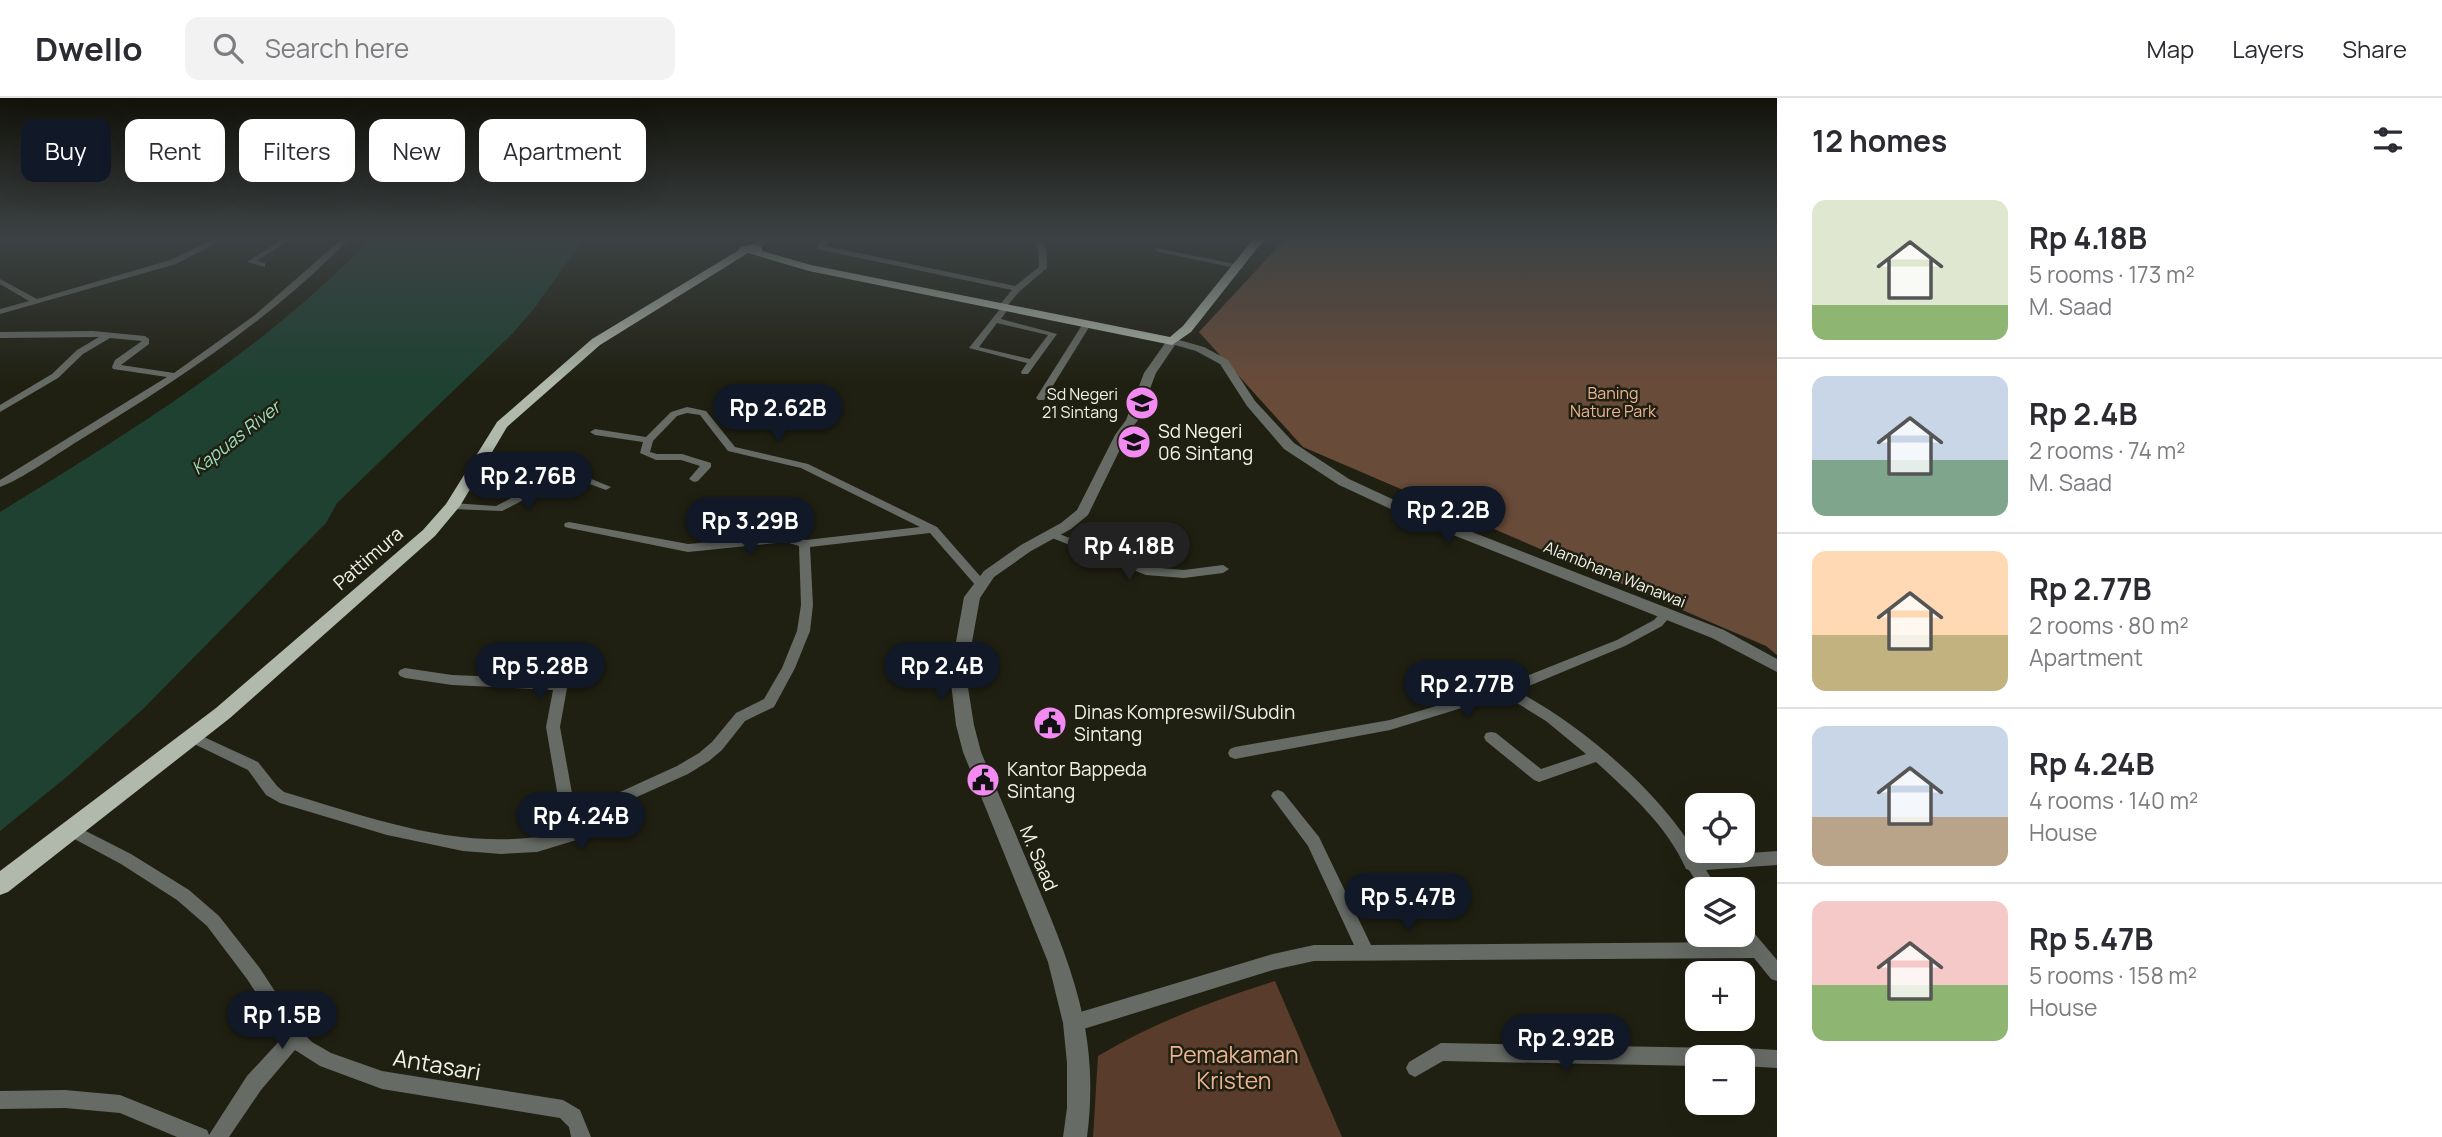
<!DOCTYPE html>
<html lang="en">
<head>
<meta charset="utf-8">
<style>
  :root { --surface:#fff; --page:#f2f2f3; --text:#2b2b33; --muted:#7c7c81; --line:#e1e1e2; --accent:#111827 }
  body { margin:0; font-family:Manrope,sans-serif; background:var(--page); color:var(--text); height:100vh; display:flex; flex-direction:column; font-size:26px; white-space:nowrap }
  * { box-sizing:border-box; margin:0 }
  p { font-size:23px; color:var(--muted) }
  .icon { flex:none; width:38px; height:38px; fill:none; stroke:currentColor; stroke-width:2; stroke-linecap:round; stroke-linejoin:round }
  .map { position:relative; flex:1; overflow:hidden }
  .panel { display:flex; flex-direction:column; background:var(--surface); width:665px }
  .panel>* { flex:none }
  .top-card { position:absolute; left:21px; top:21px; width:665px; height:63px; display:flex; gap:14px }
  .tools { position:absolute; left:1685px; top:695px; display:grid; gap:14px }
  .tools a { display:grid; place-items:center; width:70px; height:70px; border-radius:14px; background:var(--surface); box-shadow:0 7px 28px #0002; font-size:35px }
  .price { position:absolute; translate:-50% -60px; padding:0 16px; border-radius:24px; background:var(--accent); color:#fff; font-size:23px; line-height:46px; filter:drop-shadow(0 2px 4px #0008) }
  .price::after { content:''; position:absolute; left:50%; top:42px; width:21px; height:16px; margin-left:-10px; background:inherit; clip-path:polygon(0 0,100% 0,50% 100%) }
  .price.on { background:#222; color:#fff }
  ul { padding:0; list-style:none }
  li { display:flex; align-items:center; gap:21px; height:175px; padding:0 35px }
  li+li { border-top:2px solid var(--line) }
  li span { display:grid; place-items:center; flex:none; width:196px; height:140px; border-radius:14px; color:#555 }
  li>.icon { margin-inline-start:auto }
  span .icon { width:84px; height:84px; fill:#fffc; stroke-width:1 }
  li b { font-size:30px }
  h2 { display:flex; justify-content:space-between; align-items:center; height:84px; padding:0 35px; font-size:30px }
  .pill { padding:0 24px; border-radius:14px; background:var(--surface); box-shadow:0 7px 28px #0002; font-size:24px; line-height:63px }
  .pill.on { background:var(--accent); color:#fff }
  header { display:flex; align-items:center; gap:42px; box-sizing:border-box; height:98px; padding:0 35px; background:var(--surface); border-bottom:2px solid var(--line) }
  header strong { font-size:33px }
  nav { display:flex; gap:38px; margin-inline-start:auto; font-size:24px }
  .search { width:490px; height:63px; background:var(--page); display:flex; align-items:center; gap:18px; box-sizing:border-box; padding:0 24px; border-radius:14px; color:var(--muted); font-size:26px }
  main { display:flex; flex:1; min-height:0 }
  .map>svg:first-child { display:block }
  .green { fill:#593c2b }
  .forest { fill:#694b39 }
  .water { fill:#1e4132 }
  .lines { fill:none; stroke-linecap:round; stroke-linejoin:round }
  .minor { fill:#676b65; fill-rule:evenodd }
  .tertiary { fill:#676b65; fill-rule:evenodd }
  .primary { fill:#b0b9ac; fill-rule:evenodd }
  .labels { text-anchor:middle; stroke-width:5; stroke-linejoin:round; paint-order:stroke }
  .far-park-label { font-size:16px; fill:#edb493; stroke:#202012 }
  .far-poi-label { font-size:16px; fill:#f1f2e8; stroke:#202012; text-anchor:end }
  .far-street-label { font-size:16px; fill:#f1f2e8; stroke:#202012 }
  .far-water-label { font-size:18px; font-style:italic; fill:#9ddebf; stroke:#202012 }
  .poi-label { font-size:19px; fill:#f1f2e8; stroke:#202012; text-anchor:start }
  .street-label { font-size:19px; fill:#f1f2e8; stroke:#202012 }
  .near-park-label { font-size:23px; fill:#edb493; stroke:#202012 }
  .near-street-label { font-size:23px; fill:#f1f2e8; stroke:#202012 }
</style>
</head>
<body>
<header>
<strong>Dwello</strong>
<div class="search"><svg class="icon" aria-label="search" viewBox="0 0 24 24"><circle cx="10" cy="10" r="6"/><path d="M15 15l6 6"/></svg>Search here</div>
<nav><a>Map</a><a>Layers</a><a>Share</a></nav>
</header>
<main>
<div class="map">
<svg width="1777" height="1039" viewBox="0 0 1777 1039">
  <rect width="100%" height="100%" fill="#202012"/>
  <path class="green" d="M1275,883L1342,1039H1093L1098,958C1153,925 1214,902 1275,883Z"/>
  <path class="forest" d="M1287,139H1777V557L1766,548L1303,349L1199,234Z"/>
  <path class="water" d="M372,139H585L536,208L513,235L337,405L326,425L142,612L69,677L0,733V414C128,335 268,250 372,139Z"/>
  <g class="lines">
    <g class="minor">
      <path d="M219,139H228L176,166L0,216V211L29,203L0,186V181L37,201L170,162Z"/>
      <path d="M286,139H294L257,163L265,165V169L247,164Z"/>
      <path d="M344,139H351C272,221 175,284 78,343C57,356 22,381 0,389V382L167,279L113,271L112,269L115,262L142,243L110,240L83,256L58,280L0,314V307L52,276L77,252L99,239L0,240V234L93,233L145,238L149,241V246L121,267L174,275L255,217Z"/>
      <path d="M766,139H774L758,151H752V147Z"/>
      <path d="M819,139L831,140L832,142L825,148L1015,188L1039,169L1038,151L1031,139H1038L1046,151L1047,170L1020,193L1007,208L1009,210L1001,221L1057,236L1028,276H1022L1021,274L1027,265L969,250L1000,211L998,209L1012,192L817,151V147L823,142ZM997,225L1048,237L1030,261L979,249Z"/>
      <path d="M1156,150L1240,167L1244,169L1240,171L1159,154L1155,152Z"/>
      <path d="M1084,224L1091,226L1044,302H1038L1036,300Z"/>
      <path d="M687,309L706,313L735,349L808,366L937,429L987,486L985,489H977L930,435L810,449L813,507L810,533L795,570L774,609L745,623L722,652L709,663L688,676L630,702L583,740L537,754L501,756L463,753L387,737L280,705L266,697L248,672L188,643L186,639L188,635L193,634L258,664L277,688L284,694C375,721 469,757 564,734L546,629L553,592L452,587L405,580L400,578L398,575L400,572L405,570L452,577L550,581L565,587L567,590L560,629L578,728L620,694L677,668L699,655L712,644L736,615L764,601L782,570L797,533L801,507L799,448L786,444L688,454L569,430L565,429L564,427L565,425L569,424L688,446L787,437L806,442L920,429L801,370L728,353L700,317L687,315L677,318L653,343L650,354L657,356H682L711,365V369L698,383L694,384L689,381L700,368L681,362H656L640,355L643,344L595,337L590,334L595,331L646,339L671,314Z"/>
      <path d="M574,374L611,389L606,392L573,380H566L502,413L452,411L447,408L452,405L496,408L560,375Z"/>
      <path d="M1051,433L1148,469L1184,472L1223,467L1229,471L1223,475L1184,480L1146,477L1047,438L1045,436Z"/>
      <path d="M1667,511L1673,515L1662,528L1625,548L1517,593C1582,628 1661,694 1698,759L1777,753V767L1706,772L1718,791H1701L1689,772L1686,771C1668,729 1630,695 1596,664L1539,684L1534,682L1486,643L1484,639L1486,635L1491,634L1496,635L1541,671L1586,656L1546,623L1504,597L1390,632L1235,661L1230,659L1228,655L1230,651L1235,649L1390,622L1501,588L1617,542L1654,522L1663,512Z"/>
      <path d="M1278,692L1283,694L1319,739L1371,847L1741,844L1736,836H1743V826L1749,829L1777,862V883L1771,881L1754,860L1314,863L1273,872L1074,934L1068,931L1065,925L1068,919L1074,916L1273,856L1314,847H1354L1308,748L1271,698L1273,694Z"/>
      <path d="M72,726L131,756L189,792L219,818L259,869L301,933L312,944L331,955L382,973L563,1002L580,1012L591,1039H571L569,1029L560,1020L382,991L320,968L295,952L261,992L229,1039H177L120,1015L65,1010L0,1011V993L65,992L120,997L207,1032L209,1037L247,978L284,938L247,881L207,828L177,802L121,766L67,737L64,732L67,727Z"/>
      <path d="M1441,945L1719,950L1725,953L1728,959H1698V968L1443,963L1415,979L1409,976L1406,970L1409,964Z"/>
      <path d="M1743,950L1777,952V970L1743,968V959H1734L1737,953Z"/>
    </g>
    <path class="tertiary" d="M1172,240L1204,249L1228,262L1255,303L1294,345L1349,381L1418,413L1724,532L1777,561V574L1712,540L1408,419L1339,387L1284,351L1247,308L1220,266L1196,253L1175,247L1156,275L1138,322L1127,337L1088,417L1071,431L1031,453L994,479L980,500L966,577L974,627L981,654C999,697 1017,739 1035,782C1073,872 1100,939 1087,1039H1063L1067,1010V965L1063,925L1048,864L963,654L956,627L950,577L964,499L984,473L1021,447L1061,425L1077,412L1115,337L1126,322L1144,275L1168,241Z"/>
    <path class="primary" d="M1255,139H1266L1191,234L1172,247L809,173L748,155L600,247L507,329L460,408L435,438L230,620L8,794L0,797V773L216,610L423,432L446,406L497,324L592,241L739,152L740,149L755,146L762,149V153L811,167L1170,239L1183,228Z"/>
  </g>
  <linearGradient id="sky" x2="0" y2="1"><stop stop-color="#12120a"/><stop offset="0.49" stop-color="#3c4244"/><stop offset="1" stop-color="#3c4244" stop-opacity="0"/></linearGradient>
  <rect width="1777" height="285" fill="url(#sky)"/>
  <defs>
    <symbol id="school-disc" viewBox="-11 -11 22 22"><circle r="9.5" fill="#f38af2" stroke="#202012"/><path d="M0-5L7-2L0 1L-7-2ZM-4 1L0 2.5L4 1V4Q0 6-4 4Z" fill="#111"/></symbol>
    <symbol id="civic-disc" viewBox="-11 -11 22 22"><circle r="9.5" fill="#f38af2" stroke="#202012"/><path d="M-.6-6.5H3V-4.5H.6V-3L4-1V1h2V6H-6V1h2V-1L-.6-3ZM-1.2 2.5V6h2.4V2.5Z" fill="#111"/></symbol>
  </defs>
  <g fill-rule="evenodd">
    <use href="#school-disc" x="1123" y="286" width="38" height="38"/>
    <use href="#school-disc" x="1115" y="325" width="38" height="38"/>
    <use href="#civic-disc" x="1031" y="606" width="38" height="38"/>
    <use href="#civic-disc" x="964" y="663" width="38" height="38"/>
  </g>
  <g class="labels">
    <g class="far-park-label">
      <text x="1613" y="301">Baning<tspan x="1613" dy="18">Nature Park</tspan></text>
    </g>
    <g class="far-poi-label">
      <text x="1118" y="302">Sd Negeri<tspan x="1118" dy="18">21 Sintang</tspan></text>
    </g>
    <g class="far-street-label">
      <text transform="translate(1615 476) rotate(22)" y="6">Alambhana Wanawai</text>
    </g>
    <g class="far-water-label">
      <text transform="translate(236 340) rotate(-38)" y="6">Kapuas River</text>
    </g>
    <g class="poi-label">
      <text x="1158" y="340">Sd Negeri<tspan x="1158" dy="22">06 Sintang</tspan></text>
      <text x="1074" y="621">Dinas Kompreswil/Subdin<tspan x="1074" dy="22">Sintang</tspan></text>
      <text x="1007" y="678">Kantor Bappeda<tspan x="1007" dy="22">Sintang</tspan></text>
    </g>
    <g class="street-label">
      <text transform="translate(368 460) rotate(-41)" y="7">Pattimura</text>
      <text transform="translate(1039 760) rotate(67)" y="7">M. Saad</text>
    </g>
    <g class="near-park-label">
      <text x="1234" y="965">Pemakaman<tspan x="1234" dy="26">Kristen</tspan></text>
    </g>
    <g class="near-street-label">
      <text transform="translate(437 967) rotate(10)" y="8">Antasari</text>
    </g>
  </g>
</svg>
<div class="tools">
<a><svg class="icon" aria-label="locate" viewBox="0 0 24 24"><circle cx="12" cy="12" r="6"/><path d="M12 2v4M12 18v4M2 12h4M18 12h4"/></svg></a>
<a><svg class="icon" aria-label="layers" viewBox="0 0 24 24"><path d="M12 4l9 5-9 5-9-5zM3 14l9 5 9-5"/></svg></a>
<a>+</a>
<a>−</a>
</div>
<b class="price" style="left:778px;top:346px">Rp 2.62B</b>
<b class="price" style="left:528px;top:414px">Rp 2.76B</b>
<b class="price" style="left:1448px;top:448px">Rp 2.2B</b>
<b class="price" style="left:750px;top:459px">Rp 3.29B</b>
<b class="price on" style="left:1129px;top:484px">Rp 4.18B</b>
<b class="price" style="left:540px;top:604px">Rp 5.28B</b>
<b class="price" style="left:942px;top:604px">Rp 2.4B</b>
<b class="price" style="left:1467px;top:622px">Rp 2.77B</b>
<b class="price" style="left:581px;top:754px">Rp 4.24B</b>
<b class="price" style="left:1408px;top:835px">Rp 5.47B</b>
<b class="price" style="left:282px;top:953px">Rp 1.5B</b>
<b class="price" style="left:1566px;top:976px">Rp 2.92B</b>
<div class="top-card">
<a class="pill on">Buy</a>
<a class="pill">Rent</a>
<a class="pill">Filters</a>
<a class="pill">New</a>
<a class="pill">Apartment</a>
</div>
</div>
<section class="panel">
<h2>12 homes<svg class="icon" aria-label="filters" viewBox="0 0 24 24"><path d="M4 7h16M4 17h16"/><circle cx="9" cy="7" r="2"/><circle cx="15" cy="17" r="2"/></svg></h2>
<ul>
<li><span style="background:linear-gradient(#dfe7d0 75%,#8fb573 0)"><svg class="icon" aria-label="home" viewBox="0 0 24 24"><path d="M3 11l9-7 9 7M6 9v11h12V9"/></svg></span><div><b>Rp 4.18B</b><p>5 rooms · 173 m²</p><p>M. Saad</p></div></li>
<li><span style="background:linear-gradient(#c9d6e8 60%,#7fa58c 0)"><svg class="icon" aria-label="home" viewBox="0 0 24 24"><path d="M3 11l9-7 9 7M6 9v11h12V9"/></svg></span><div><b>Rp 2.4B</b><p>2 rooms · 74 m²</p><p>M. Saad</p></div></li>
<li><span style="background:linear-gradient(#ffd9b3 60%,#c2b280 0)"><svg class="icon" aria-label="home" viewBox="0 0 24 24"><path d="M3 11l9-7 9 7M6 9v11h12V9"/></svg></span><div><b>Rp 2.77B</b><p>2 rooms · 80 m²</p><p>Apartment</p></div></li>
<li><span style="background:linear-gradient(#c9d6e8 65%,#b9a48a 0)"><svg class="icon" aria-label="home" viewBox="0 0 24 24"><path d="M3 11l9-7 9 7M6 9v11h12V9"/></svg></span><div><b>Rp 4.24B</b><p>4 rooms · 140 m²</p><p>House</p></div></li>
<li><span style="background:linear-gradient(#f6c9c9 60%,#8fb573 0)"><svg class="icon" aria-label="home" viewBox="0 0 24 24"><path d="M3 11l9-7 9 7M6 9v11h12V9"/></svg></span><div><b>Rp 5.47B</b><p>5 rooms · 158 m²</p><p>House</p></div></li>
</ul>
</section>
</main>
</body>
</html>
